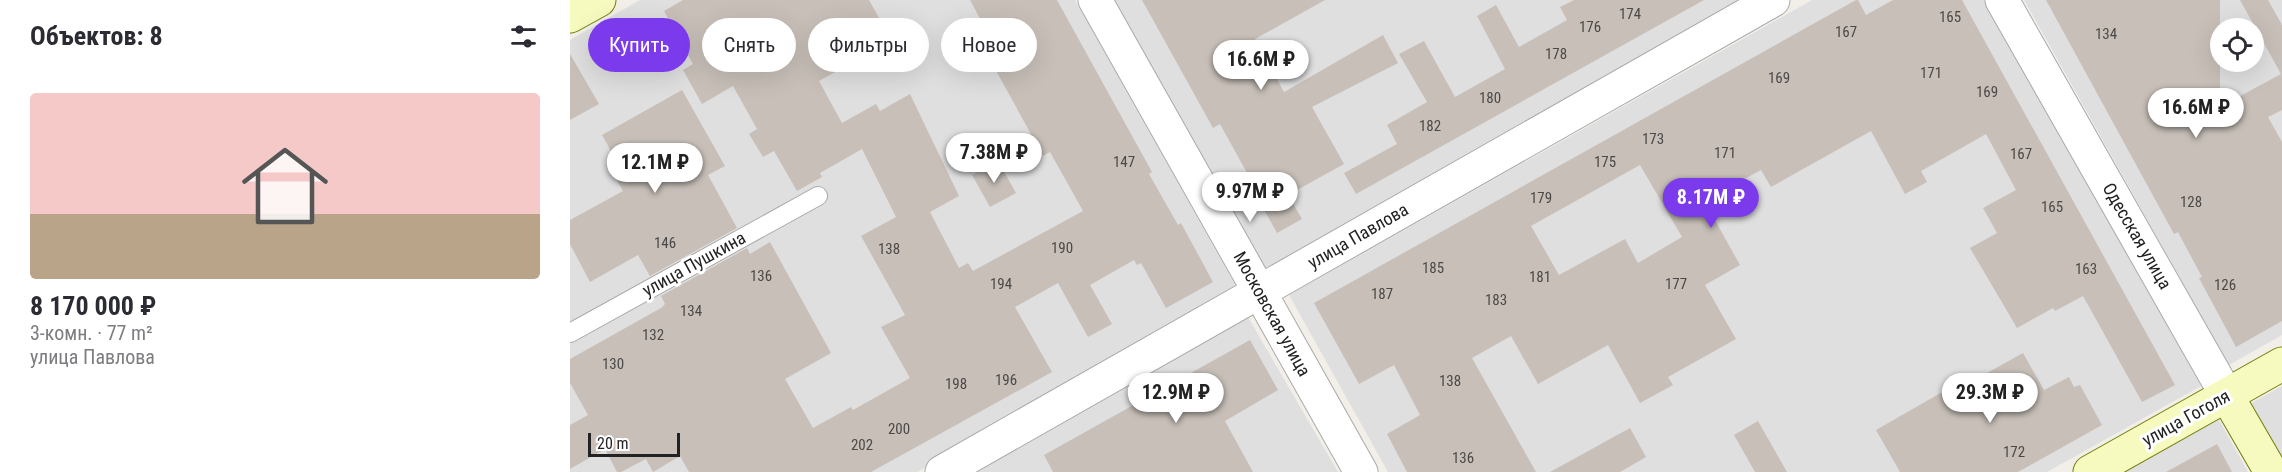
<!DOCTYPE html>
<html lang="ru">
<head>
<meta charset="utf-8">
<style>
  :root { --surface:#fff; --page:#f7f7f7; --text:#2b2b33; --muted:#7c7c81; --line:#e1e1e2; --accent:#7c3aed }
  body { margin:0; font-family:"Roboto Condensed",sans-serif; background:var(--page); color:var(--text); height:100vh; display:flex; flex-direction:column; font-size:22px; white-space:nowrap }
  * { box-sizing:border-box; margin:0 }
  p { font-size:20px; color:var(--muted) }
  .icon { flex:none; width:33px; height:33px; fill:none; stroke:currentColor; stroke-width:2; stroke-linecap:round; stroke-linejoin:round }
  .map { position:relative; flex:1; overflow:hidden }
  .sheet { display:flex; flex-direction:column; background:var(--surface); width:570px }
  .sheet>* { flex:none }
  .hud { position:absolute; left:18px; top:18px; width:570px; height:54px; display:flex; gap:12px }
  .fabs { position:absolute; left:1640px; top:18px; display:grid; gap:12px }
  .fabs a { display:grid; place-items:center; width:54px; height:54px; border-radius:50%; background:var(--surface); box-shadow:0 6px 24px #0002; font-size:30px }
  .scale { position:absolute; left:18px; bottom:15px; width:92px; box-sizing:border-box; padding-left:6px; border:3px solid #222; border-top:0; font-size:16px; line-height:21px; white-space:nowrap; color:#222; -webkit-text-stroke:4px #fff; paint-order:stroke }
  .price { position:absolute; translate:-50% -51px; padding:0 14px; border-radius:21px; background:#fff; color:#222; font-size:20px; line-height:39px; filter:drop-shadow(0 2px 3px #0008) }
  .price::after { content:''; position:absolute; left:50%; top:36px; width:18px; height:14px; margin-left:-9px; background:inherit; clip-path:polygon(0 0,100% 0,50% 100%) }
  .price.on { background:var(--accent); color:#fff }
  ul { padding:0; list-style:none }
  li { display:grid; align-content:center; gap:12px; height:318px; padding:0 30px }
  li+li { border-top:2px solid var(--line) }
  li span { display:grid; place-items:center; height:186px; border-radius:6px; color:#555 }
  li>.icon { margin-inline-start:auto }
  span .icon { width:108px; height:108px; fill:#fffc; stroke-width:1 }
  li b { font-size:26px }
  h2 { display:flex; justify-content:space-between; align-items:center; height:72px; padding:0 30px; font-size:26px }
  .chip { padding:0 21px; border-radius:27px; background:var(--surface); box-shadow:0 6px 24px #0002; font-size:21px; line-height:54px }
  .chip.on { background:var(--accent); color:#fff }
  main { display:flex; flex:1; min-height:0 }
  .map>svg:first-child { display:block }
  .residential { fill:#e0dfdf; fill-rule:evenodd }
  .building { fill:#c7bfb8; fill-rule:evenodd }
  .lines { fill:none; stroke-linecap:round; stroke-linejoin:round }
  .lane-casing { stroke:#a9a9a9; stroke-width:20 }
  .street-casing { stroke:#a9a9a9; stroke-width:35 }
  .secondary-casing { stroke:#707d05; stroke-width:35 }
  .lane { stroke:#fff; stroke-width:18 }
  .street { stroke:#fff; stroke-width:33 }
  .secondary { stroke:#f7fabf; stroke-width:33 }
  .labels { text-anchor:middle; stroke-width:6; stroke-linejoin:round; paint-order:stroke }
  .number-label { font-size:15px; fill:#4b4948 }
  .street-label { font-size:18px; fill:#222; stroke:#fff }
</style>
</head>
<body>
<main>
<section class="sheet">
<h2>Объектов: 8<svg class="icon" aria-label="filters" viewBox="0 0 24 24"><path d="M4 7h16M4 17h16"/><circle cx="9" cy="7" r="2"/><circle cx="15" cy="17" r="2"/></svg></h2>
<ul>
<li><span style="background:linear-gradient(#f6c9c9 65%,#b9a48a 0)"><svg class="icon" aria-label="home" viewBox="0 0 24 24"><path d="M3 11l9-7 9 7M6 9v11h12V9"/></svg></span><div><b>8 170 000 ₽</b><p>3-комн. · 77 m²</p><p>улица Павлова</p></div></li>
</ul>
</section>
<div class="map">
<svg width="1712" height="472" viewBox="0 0 1712 472">
  <rect width="100%" height="100%" fill="#f2efe9"/>
  <g class="residential">
    <path d="M70,0H505L669,292L347,472H0V40Z"/>
    <path d="M544,0H1180L695,272Z"/>
    <path d="M1242,0H1414L1631,386L1477,472H818L719,295Z"/>
    <path d="M1454,0H1712V335L1659,365ZM1650,28H1683V62H1650Z"/>
    <path d="M678,317L768,472H403Z"/>
    <path d="M1712,386V465L1678,405Z"/>
    <path d="M1648,418L1678,472H1552Z"/>
  </g>
  <g class="building">
    <path d="M113,0H299L322,41L249,81L272,123L306,104L310,111L340,94L389,196L360,212L389,268L398,263L403,271L513,211L480,152L473,156L413,47L417,45L408,29L414,26L400,0H487L582,172L579,174L608,225L611,223L643,282L596,308L571,263L567,265L564,260L520,285L542,324L518,337L488,283L445,307L482,372L301,472H119L110,456L83,472L76,459L51,472H47L35,449L0,469V425L18,415L0,383V359L91,308L95,304L91,296L177,248L180,254L200,242L261,353L215,379L243,428L281,407L283,410L340,378L311,327L335,315L291,236L326,217L292,149L250,173L252,177L227,191L204,151L193,157L179,134L187,129L163,86L132,104L113,70L123,64L94,11Z"/>
    <path d="M572,0H755L685,39L714,92L813,35L828,63L742,107L774,164L718,195L732,219L707,233L689,201L692,200L650,124L643,128Z"/>
    <path d="M1004,0H1134L786,194L774,173L827,144L817,125L857,102L829,54L854,41L885,97L935,69L907,16L926,5L949,47L997,20L990,7Z"/>
    <path d="M1286,0H1288L1296,15L1323,0H1392L1605,385L1572,402L1513,296L1485,311L1483,308L1447,328L1400,248L1427,233L1413,208L1446,190L1416,134L1351,171L1357,182L1335,194L1301,131L1201,187L1191,170L1149,193L1156,205L1141,213L1170,265L1135,285L1166,339L1098,377L1103,385L1070,403L1038,345L968,384L941,336L902,358L966,472H837L817,434L850,415L824,365L789,384L744,303ZM1070,165L1112,237L1068,263L1055,239L989,275L961,226Z"/>
    <path d="M1476,0H1650V107L1711,74L1670,0H1698L1712,25V110L1698,117L1712,142V321L1666,347L1629,278L1632,277L1608,232L1604,234Z"/>
    <path d="M0,54L29,104L0,120Z"/>
    <path d="M112,90L155,166L138,175L167,228L80,276L68,255L20,282L0,244V220L53,191L43,173L51,169L32,135Z"/>
    <path d="M428,161L446,193L420,207L402,175Z"/>
    <path d="M680,340L708,390L655,421L683,472H483L474,455Z"/>
    <path d="M1453,353L1474,390L1499,377L1504,387L1510,385L1532,425L1448,472H1330L1306,430L1388,383L1390,388Z"/>
    <path d="M1188,421L1217,472H1185L1164,435Z"/>
    <path d="M1060,428L1076,457L1050,472H980Z"/>
    <path d="M1647,444L1662,472H1596Z"/>
  </g>
  <g class="lines">
    <defs>
      <path id="lane" d="M0,333L248,196"/>
      <g id="street">
        <path d="M525,0L791,472"/>
        <path d="M1432,0L1657,396"/>
        <path d="M372,472L1203,0"/>
      </g>
      <g id="secondary">
        <path d="M0,16L29,0"/>
        <path d="M1657,396L1701,472"/>
        <path d="M1520,472L1712,364"/>
      </g>
    </defs>
    <use href="#lane" class="lane-casing"/>
    <use href="#street" class="street-casing"/>
    <use href="#secondary" class="secondary-casing"/>
    <use href="#lane" class="lane"/>
    <use href="#street" class="street"/>
    <use href="#secondary" class="secondary"/>
  </g>
  <g class="labels">
    <g class="number-label">
      <text x="1060" y="19">174</text>
      <text x="1380" y="22">165</text>
      <text x="1020" y="32">176</text>
      <text x="1276" y="37">167</text>
      <text x="1536" y="39">134</text>
      <text x="986" y="59">178</text>
      <text x="1361" y="78">171</text>
      <text x="1209" y="83">169</text>
      <text x="1417" y="97">169</text>
      <text x="920" y="103">180</text>
      <text x="860" y="131">182</text>
      <text x="1083" y="144">173</text>
      <text x="1155" y="158">171</text>
      <text x="1451" y="159">167</text>
      <text x="554" y="167">147</text>
      <text x="1035" y="167">175</text>
      <text x="971" y="203">179</text>
      <text x="1621" y="207">128</text>
      <text x="1482" y="212">165</text>
      <text x="95" y="248">146</text>
      <text x="492" y="253">190</text>
      <text x="319" y="254">138</text>
      <text x="863" y="273">185</text>
      <text x="1516" y="274">163</text>
      <text x="191" y="281">136</text>
      <text x="970" y="282">181</text>
      <text x="431" y="289">194</text>
      <text x="1106" y="289">177</text>
      <text x="1655" y="290">126</text>
      <text x="812" y="299">187</text>
      <text x="926" y="305">183</text>
      <text x="121" y="316">134</text>
      <text x="83" y="340">132</text>
      <text x="43" y="369">130</text>
      <text x="436" y="385">196</text>
      <text x="880" y="386">138</text>
      <text x="386" y="389">198</text>
      <text x="329" y="434">200</text>
      <text x="292" y="450">202</text>
      <text x="1444" y="457">172</text>
      <text x="893" y="463">136</text>
    </g>
    <g class="street-label">
      <text transform="translate(788 236) rotate(-30)" y="6">улица Павлова</text>
      <text transform="translate(1567 236) rotate(60)" y="6">Одесская улица</text>
      <text transform="translate(124 264) rotate(-29)" y="6">улица Пушкина</text>
      <text transform="translate(702 314) rotate(61)" y="6">Московская улица</text>
      <text transform="translate(1616 418) rotate(-29)" y="6">улица Гоголя</text>
    </g>
  </g>
</svg>
<div class="fabs">
<a><svg class="icon" aria-label="locate" viewBox="0 0 24 24"><circle cx="12" cy="12" r="6"/><path d="M12 2v4M12 18v4M2 12h4M18 12h4"/></svg></a>
</div>
<div class="scale">20 m</div>
<b class="price" style="left:691px;top:91px">16.6M ₽</b>
<b class="price" style="left:1626px;top:139px">16.6M ₽</b>
<b class="price" style="left:424px;top:184px">7.38M ₽</b>
<b class="price" style="left:85px;top:194px">12.1M ₽</b>
<b class="price" style="left:680px;top:223px">9.97M ₽</b>
<b class="price on" style="left:1141px;top:229px">8.17M ₽</b>
<b class="price" style="left:606px;top:424px">12.9M ₽</b>
<b class="price" style="left:1420px;top:424px">29.3M ₽</b>
<div class="hud">
<a class="chip on">Купить</a>
<a class="chip">Снять</a>
<a class="chip">Фильтры</a>
<a class="chip">Новое</a>
</div>
</div>
</main>
</body>
</html>
